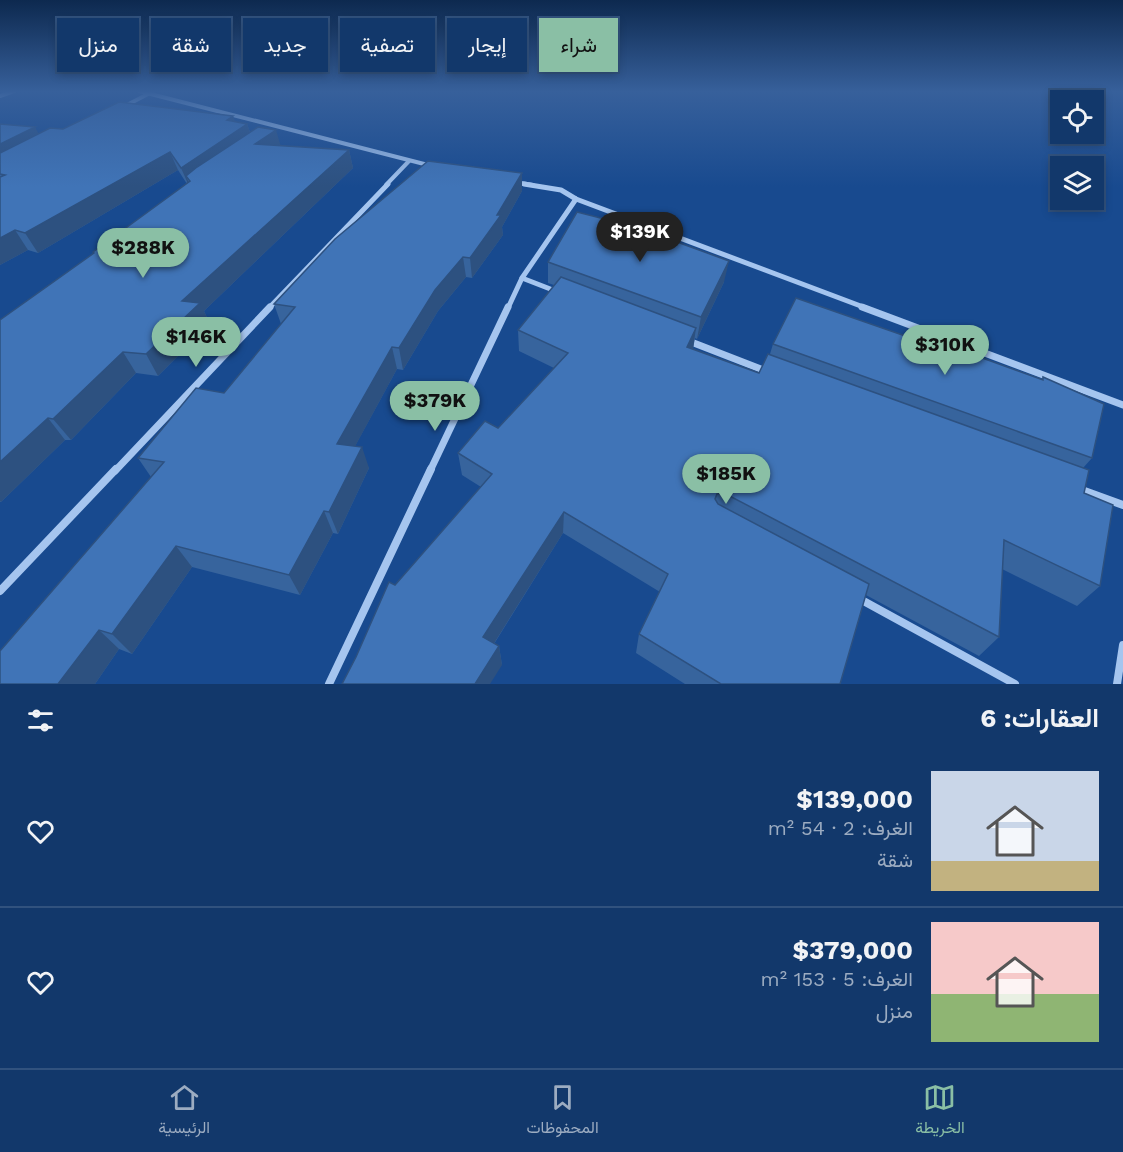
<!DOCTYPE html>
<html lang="ar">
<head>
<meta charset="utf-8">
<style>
  :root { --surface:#12386b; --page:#1b3f71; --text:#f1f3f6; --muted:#9cacc1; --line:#31527e; --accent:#8abfa5 }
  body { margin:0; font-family:"Work Sans",Vazirmatn,sans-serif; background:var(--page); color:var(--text); direction:rtl; height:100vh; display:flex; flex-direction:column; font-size:22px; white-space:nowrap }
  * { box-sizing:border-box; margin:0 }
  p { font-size:20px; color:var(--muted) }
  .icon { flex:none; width:33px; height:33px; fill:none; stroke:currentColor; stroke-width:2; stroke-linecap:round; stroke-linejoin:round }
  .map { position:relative; height:684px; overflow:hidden; direction:ltr }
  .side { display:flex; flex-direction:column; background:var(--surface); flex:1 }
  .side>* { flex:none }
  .top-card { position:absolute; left:18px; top:18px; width:600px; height:54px; direction:rtl; display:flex; gap:12px }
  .buttons { position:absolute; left:1050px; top:90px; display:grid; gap:12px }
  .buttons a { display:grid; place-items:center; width:54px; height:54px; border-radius:0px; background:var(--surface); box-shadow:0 3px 9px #0003,0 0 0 2px var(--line); font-size:30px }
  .price { position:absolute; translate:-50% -51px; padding:0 14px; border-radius:21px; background:var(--accent); color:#111; font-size:20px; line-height:39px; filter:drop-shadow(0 2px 3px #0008) }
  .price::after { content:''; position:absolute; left:50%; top:36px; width:18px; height:14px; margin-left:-9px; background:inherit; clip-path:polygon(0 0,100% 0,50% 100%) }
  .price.current { background:#222; color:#fff }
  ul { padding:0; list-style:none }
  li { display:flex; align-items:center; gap:18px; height:150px; padding:0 24px }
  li+li { border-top:2px solid var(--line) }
  li span { display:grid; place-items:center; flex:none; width:168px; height:120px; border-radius:0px; color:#555 }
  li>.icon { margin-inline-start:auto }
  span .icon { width:72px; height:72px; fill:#fffc; stroke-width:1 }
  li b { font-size:26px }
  h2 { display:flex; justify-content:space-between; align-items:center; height:72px; padding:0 24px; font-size:26px }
  .tag { padding:0 21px; border-radius:0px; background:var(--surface); box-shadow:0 3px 9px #0003,0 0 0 2px var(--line); font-size:21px; line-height:54px }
  .tag.current { background:var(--accent); color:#111 }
  .tabs { display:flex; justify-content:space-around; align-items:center; height:84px; border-top:2px solid var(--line); background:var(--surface); font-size:16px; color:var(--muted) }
  .tabs a { display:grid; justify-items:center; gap:3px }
  .tabs .current { color:var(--accent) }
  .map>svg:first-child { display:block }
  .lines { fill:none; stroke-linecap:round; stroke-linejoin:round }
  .street-far3 { stroke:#a5c5ef; stroke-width:4 }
  .street-far2 { stroke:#a5c5ef; stroke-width:5 }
  .street-far1 { stroke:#a5c5ef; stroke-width:7 }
  .street { stroke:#a5c5ef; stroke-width:8 }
  .wall { fill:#37649d }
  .shaded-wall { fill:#2d5180 }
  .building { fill:#4074b7; stroke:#2d5180; stroke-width:1.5 }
</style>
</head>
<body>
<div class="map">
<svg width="1123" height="684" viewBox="0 0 1123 684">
  <rect width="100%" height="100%" fill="#184a8f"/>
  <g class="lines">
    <g class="street-far3">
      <path d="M139,91L432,166"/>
      <path d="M0,96L14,91"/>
      <path d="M125,106L148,94"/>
      <path d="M515,182L533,185"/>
      <path d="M386,185L409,161"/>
    </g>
    <g class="street-far2">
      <path d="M524,184L561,190L576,199L866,308"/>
      <path d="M522,278L558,292"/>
      <path d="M269,308L388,184"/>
      <path d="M508,308L522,278L576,199"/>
    </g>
    <g class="street-far1">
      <path d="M862,307L1123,405"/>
      <path d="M686,340L766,371"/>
      <path d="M115,471L270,307"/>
      <path d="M430,471L508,307"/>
    </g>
    <g class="street">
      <path d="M1079,489L1123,505"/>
      <path d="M0,591L116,469"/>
      <path d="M858,598L1015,684"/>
      <path d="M329,684L431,469"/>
      <path d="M1117,684L1123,645"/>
    </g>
  </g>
  <g class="wall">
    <path d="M235,122L247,124L250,132L281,146L349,150L353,168L204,311L210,324L158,376L136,373L71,440H65L1,502H0V320L93,254V252L187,184L178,170L38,253L28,250L0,265V124L39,134L63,129Z"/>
    <path d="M522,173V191L502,227L503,235L472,278L466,277L438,311L403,370L397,369L355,446L369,468L338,534L333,533L300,595L192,567L132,654L119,649L95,684H0L151,477L138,458L224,393L281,324L274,304Z"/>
    <path d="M548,262L724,282L697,339L695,338L693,349L759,373L770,354L773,344L914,339L963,351L1042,379L1043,377L1092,458L1083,468L1084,493L1100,586L1077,606L1002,569L999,637L979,656L866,595L840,684H685L636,653L639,634L660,592L563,533L494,644L499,646L502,665L395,585L481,487L462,475L458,453L498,428L554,368L519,351L518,330L554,285L548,283Z"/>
  </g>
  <g class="shaded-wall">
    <path d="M233,116L238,130L247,124L253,141L186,176L190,185L189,186L181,168L227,120Z"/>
    <path d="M35,127L44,144L0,167V144Z"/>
    <path d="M276,130L281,147L255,144Z"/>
    <path d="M349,150L353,168L204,311L210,324L158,376L146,354L182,301Z"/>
    <path d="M170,152L178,170L38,253L25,233Z"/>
    <path d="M522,173V191L502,227L503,235L472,278L470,258L497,215Z"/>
    <path d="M15,230L28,250L0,265V238Z"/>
    <path d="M463,257L466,277L438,311L403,370L399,348L435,290Z"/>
    <path d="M729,261L724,282L697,339L701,317Z"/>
    <path d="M696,328L693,349L687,347Z"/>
    <path d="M392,347L397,369L345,465L337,444Z"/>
    <path d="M123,352L136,373L71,440L53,419Z"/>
    <path d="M48,418L65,440L1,502L0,501V462Z"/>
    <path d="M362,447L369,468L338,534L329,512Z"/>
    <path d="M324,511L333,533L300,595L289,575Z"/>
    <path d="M564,512L563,533L486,656L483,637Z"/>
    <path d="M176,546L192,567L132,654L112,634Z"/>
    <path d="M99,630L119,649L95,684H58Z"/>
    <path d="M499,646L502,665L490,684H475Z"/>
  </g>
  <g class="building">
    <path d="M119,102L233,116L227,120L247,124L181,168L170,152L25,233L15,230L0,238V177L5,175L0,174V153L50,128L63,129Z"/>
    <path d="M0,124L35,127L0,144Z"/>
    <path d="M258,127L276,130L255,144L349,150L182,301L200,303L146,354L123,352L53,419L48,418L0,462V320L94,253L93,252L190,181L186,176L197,167Z"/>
    <path d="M428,161L522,173L497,215H501L470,258L463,257L435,290L399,348L392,347L337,444L362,447L329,512L324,511L289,575L176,546L112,634L99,630L58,684H0V651L164,462L138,458L196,388L224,393L295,307L274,304L335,239Z"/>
    <path d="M577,212L636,227L729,261L701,317L548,262Z"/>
    <path d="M561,277L696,328L687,347L759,373L768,354L1089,470L1084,493L1113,505L1100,586L1004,540L999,637L724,493L717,494L715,499L718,504L869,584L840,684H721L639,634L668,574L564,512L483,637L499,646L475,684H342L356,657L389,582L395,585L492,474L458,453L485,421L498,428L568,353L518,330Z"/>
    <path d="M796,298L914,339L917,332L964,348L963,351L1043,380V377L1104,404L1092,458L773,344Z"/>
  </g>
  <linearGradient id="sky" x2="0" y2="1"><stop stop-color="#0d294f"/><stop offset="0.49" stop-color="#37609b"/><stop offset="1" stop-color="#37609b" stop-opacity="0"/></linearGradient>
  <rect width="1123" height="187" fill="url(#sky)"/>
</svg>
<div class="buttons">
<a><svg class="icon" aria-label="locate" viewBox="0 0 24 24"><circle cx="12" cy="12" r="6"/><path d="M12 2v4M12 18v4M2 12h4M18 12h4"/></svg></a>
<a><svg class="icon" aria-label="layers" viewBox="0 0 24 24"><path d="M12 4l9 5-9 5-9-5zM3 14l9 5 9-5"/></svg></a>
</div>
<b class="price current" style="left:640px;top:263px">$139K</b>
<b class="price" style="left:143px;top:279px">$288K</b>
<b class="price" style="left:196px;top:368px">$146K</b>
<b class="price" style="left:945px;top:376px">$310K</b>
<b class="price" style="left:435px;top:432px">$379K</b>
<b class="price" style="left:726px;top:505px">$185K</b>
<div class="top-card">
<a class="tag current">شراء</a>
<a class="tag">إيجار</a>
<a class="tag">تصفية</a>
<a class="tag">جديد</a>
<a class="tag">شقة</a>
<a class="tag">منزل</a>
</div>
</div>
<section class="side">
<h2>العقارات: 6<svg class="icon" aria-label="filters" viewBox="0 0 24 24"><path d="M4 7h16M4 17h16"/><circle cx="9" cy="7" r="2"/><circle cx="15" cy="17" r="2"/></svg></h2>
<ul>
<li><span style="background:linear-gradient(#c9d6e8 75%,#c2b280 0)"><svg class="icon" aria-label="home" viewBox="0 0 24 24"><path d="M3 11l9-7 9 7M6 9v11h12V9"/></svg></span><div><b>$139,000</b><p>الغرف: 2 · 54 m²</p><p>شقة</p></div><svg class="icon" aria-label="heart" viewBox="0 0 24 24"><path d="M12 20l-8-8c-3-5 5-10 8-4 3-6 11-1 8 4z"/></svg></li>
<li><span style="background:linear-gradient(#f6c9c9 60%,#8fb573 0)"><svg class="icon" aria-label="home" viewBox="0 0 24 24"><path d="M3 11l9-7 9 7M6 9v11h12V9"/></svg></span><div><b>$379,000</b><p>الغرف: 5 · 153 m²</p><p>منزل</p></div><svg class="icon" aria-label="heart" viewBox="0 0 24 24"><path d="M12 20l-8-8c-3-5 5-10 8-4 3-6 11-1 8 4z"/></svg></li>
</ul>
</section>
<nav class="tabs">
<a class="current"><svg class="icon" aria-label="map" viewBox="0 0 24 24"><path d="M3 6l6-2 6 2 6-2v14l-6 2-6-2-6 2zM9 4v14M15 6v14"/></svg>الخريطة</a>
<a><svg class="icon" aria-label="saved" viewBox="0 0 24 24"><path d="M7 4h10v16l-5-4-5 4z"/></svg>المحفوظات</a>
<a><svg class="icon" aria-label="home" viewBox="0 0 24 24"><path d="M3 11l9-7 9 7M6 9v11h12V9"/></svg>الرئيسية</a>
</nav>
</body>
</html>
